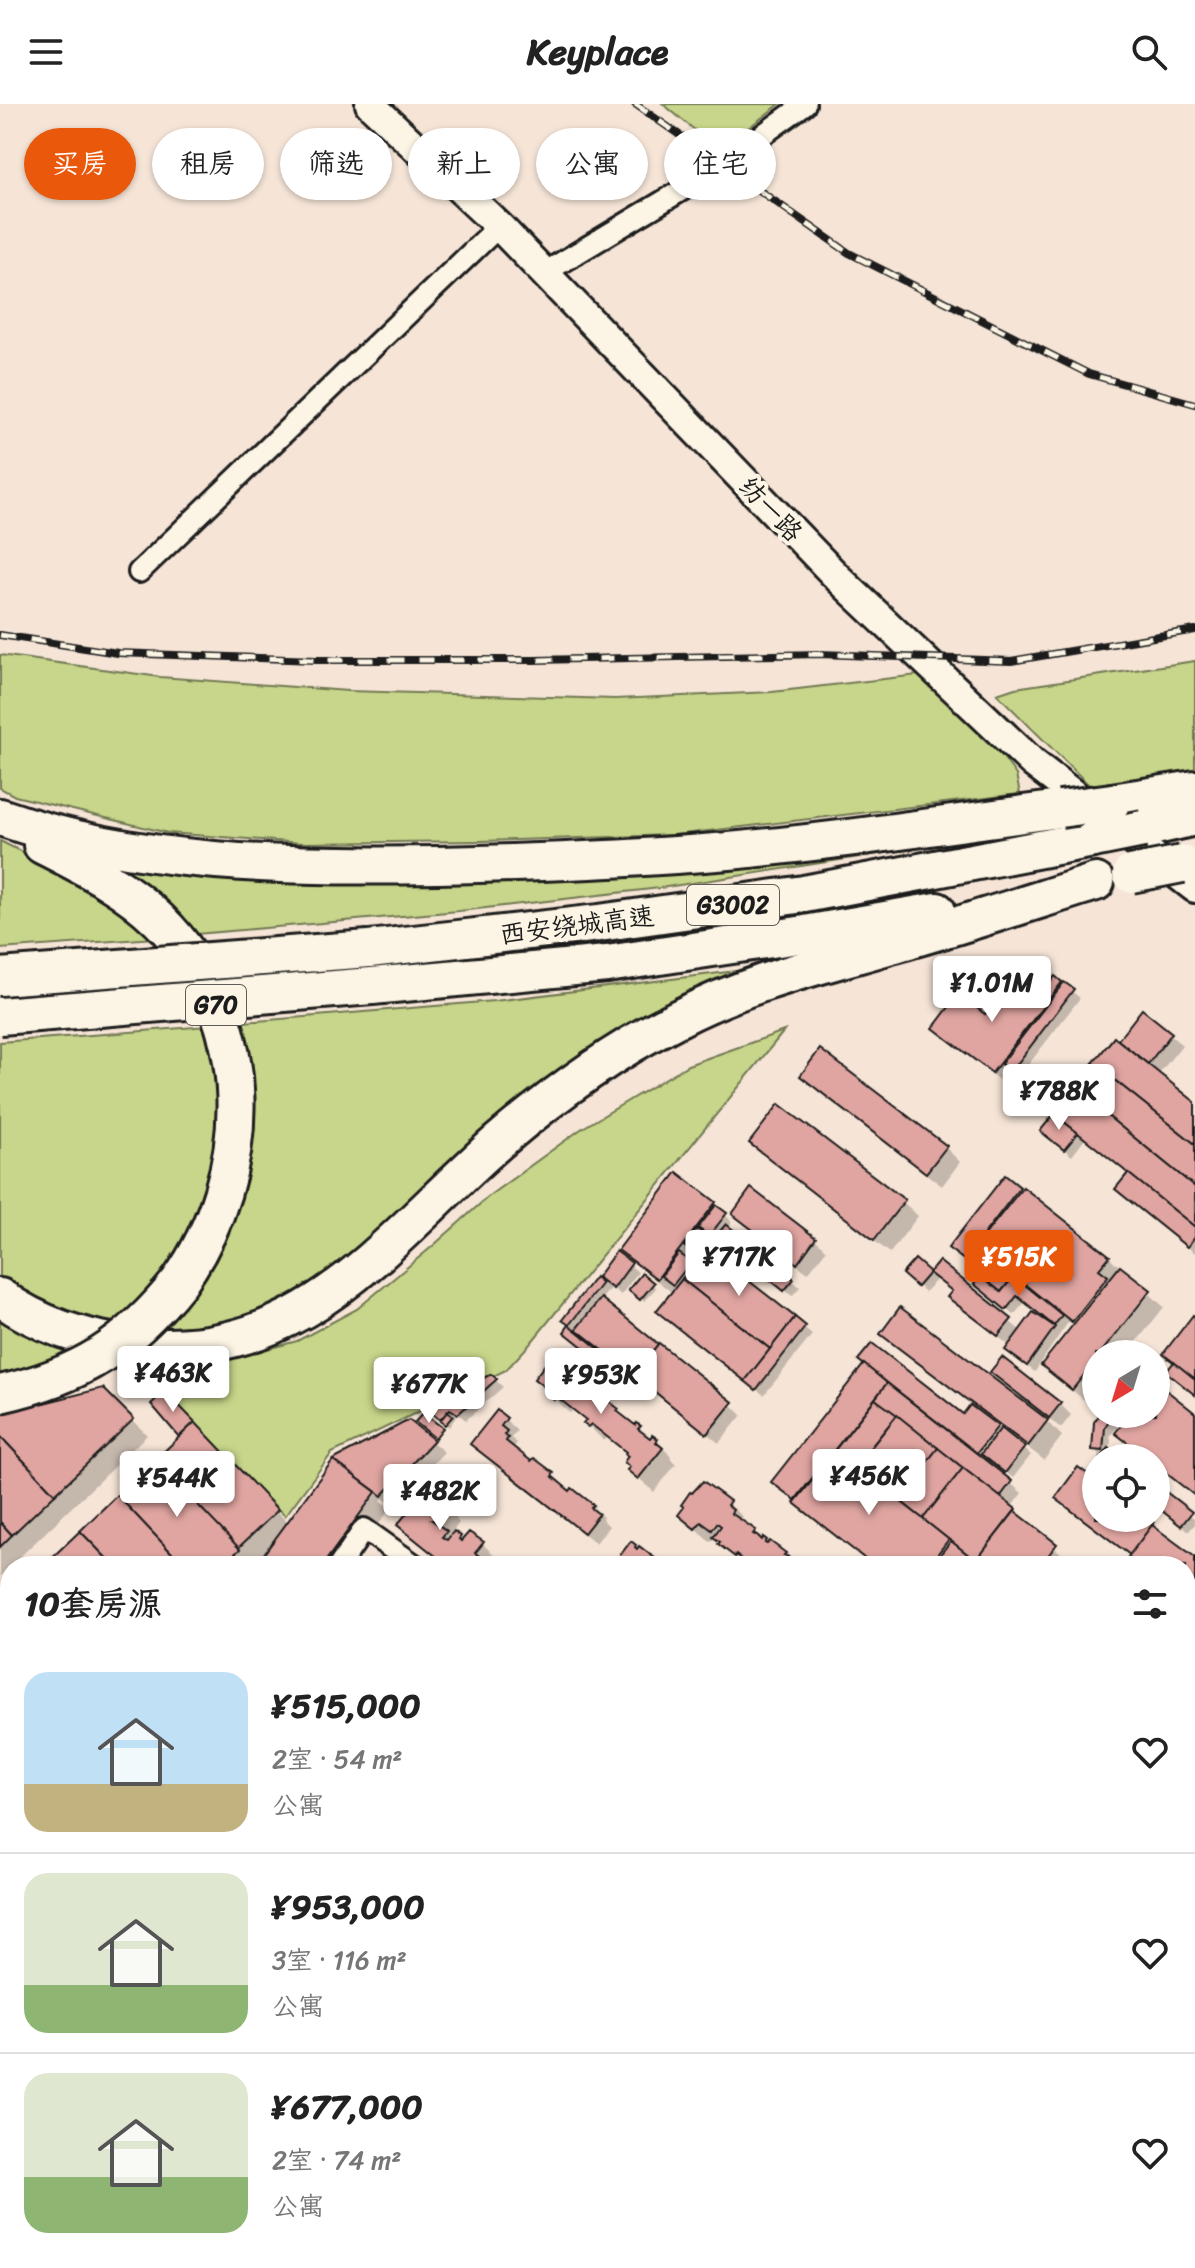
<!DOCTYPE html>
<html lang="zh">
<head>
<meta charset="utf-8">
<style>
  :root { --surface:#fff; --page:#f2f2f2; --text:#222; --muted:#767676; --line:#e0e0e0; --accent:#ea580c }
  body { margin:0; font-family:Sriracha,"LXGW WenKai TC",sans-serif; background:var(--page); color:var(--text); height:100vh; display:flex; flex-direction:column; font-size:30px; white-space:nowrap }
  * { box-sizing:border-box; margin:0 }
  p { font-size:26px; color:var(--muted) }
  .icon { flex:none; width:44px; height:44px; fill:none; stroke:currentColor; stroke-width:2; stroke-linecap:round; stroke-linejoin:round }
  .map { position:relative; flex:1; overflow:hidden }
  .side { position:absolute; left:0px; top:1452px; width:1196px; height:712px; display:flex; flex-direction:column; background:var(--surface); border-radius:32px 32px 0 0; box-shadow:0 2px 6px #0004 }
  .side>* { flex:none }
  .banner { position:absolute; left:24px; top:24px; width:1148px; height:72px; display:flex; gap:16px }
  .needle { width:52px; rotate:218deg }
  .buttons { position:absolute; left:1082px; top:1236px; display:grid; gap:16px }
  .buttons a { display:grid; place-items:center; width:88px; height:88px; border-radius:50%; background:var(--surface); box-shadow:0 2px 6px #0004; font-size:40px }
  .price { position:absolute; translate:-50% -68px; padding:0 18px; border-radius:8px; background:#fff; color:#222; font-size:26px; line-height:52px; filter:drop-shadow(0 2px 4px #0008) }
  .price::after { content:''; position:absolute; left:50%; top:48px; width:24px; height:18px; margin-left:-12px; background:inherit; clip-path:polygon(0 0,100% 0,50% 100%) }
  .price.active { background:var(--accent); color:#fff }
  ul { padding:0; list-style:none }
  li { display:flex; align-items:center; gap:24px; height:200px; padding:0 24px }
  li+li { border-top:2px solid var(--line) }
  li span { display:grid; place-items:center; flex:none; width:224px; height:160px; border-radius:24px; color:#555 }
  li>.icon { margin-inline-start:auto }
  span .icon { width:96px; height:96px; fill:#fffc; stroke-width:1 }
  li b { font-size:34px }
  h2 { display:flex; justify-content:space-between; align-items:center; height:96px; padding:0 24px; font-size:34px }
  .pill { padding:0 28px; border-radius:36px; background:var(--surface); box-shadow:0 2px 6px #0004; font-size:28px; line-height:72px }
  .pill.active { background:var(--accent); color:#fff }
  header { display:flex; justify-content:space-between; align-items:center; height:104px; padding:0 24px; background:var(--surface); font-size:36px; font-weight:700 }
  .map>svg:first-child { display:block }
  .built { fill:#efd2c7 }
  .green { fill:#c7d68a; stroke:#727953; stroke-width:2 }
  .shadow { fill:#0003; fill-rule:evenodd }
  .building { fill:#e0a5a1; stroke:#1c1c1c; stroke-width:2 }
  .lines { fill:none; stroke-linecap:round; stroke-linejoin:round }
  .street-casing { stroke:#1c1c1c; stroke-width:26 }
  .secondary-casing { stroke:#1c1c1c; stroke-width:34 }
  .primary-casing { stroke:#1c1c1c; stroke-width:38 }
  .highway-casing { stroke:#1c1c1c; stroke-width:42 }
  .street { stroke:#fcf5e5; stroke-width:20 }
  .secondary { stroke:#fcf5e5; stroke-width:28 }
  .primary { stroke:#fcf5e5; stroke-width:32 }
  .highway { stroke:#fcf5e5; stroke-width:36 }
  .rail-casing { stroke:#1c1c1c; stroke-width:8 }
  .rail { stroke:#fcf5e5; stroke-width:5; stroke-dasharray:15; stroke-linecap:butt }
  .highway-bridge-casing { stroke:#1c1c1c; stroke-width:42; stroke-linecap:butt }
  .highway-bridge { stroke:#fcf5e5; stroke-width:36 }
  .labels { text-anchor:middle; stroke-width:8; stroke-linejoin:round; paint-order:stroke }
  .shield { fill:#fcf5e5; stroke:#5f5d58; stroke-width:2 }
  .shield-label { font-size:24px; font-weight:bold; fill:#1c1c1c }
  .street-label { font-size:26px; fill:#1c1c1c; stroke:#fcf5e5 }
</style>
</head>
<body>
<header><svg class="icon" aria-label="menu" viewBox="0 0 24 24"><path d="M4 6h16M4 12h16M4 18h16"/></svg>Keyplace<svg class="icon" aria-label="search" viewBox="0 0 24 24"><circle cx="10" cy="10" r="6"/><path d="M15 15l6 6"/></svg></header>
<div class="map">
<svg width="1195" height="2164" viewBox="0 0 1195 2164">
  <rect width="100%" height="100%" fill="#f6e5d7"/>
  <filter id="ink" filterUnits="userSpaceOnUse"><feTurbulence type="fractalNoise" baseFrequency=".0125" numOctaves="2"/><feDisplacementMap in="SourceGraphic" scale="16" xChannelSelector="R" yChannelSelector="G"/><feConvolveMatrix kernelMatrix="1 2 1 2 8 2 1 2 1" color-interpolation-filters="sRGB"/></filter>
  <g filter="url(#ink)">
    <path class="built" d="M0,2039L10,2050V2154H97L106,2164H0Z"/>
    <g class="green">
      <path d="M663,0H780L719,46Z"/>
      <path d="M0,551L160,573L348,587L615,595L772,588L918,571L1000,649L1016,671L1020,690L675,731L481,737L302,739L168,729L15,692L0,684Z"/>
      <path d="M1195,557V668L1096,688L997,590L1015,584Z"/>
      <path d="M950,732V739L660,784L459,807L196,830L153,789L110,761Z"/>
      <path d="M0,737L85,779L156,834L0,845Z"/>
      <path d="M752,865L691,897L352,1160L247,1217L151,1230L195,1180L232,919L494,897Z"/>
      <path d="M208,922L225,970L206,1114L120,1227L29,1195L0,1175V938Z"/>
      <path d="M784,927L530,1240L506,1266L332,1349L285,1412L131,1260H212L297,1237L357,1205L434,1141L490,1091L581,1025L688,961Z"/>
      <path d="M0,1215L46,1239L83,1252L0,1281Z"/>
    </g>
    <g class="shadow">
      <path d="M1055,874L1080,894L1018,974L1016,972L1008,983L951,939L936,924L1035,901Z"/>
      <path d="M1143,908L1182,941L1158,971L1195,1000V1149L1118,1085L1129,1071L1085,1035L1072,1052L1042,1027L1056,1010L1127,942Z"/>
      <path d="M802,972L945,1043L960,1058L942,1082L817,987Z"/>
      <path d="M752,1039L903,1098L918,1112L890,1149L767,1054Z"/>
      <path d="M1005,1074L1109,1153L1164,1203L1127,1250H1096V1289L1088,1299L1059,1276L1041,1258L1035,1268L1014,1253L1008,1246L1010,1242L961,1203L954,1188L938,1174L925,1188L911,1176L915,1157L931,1171L939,1160L1021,1227L1046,1218L1047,1216L1025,1198L1014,1211L977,1180L982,1172L962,1154ZM1069,1217L1075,1221L1044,1260L1041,1258Z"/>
      <path d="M715,1100L732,1118L728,1124L800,1183L792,1192L720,1133L717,1138L714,1135L706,1145L812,1231L764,1291L674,1222L659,1207L673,1189L635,1160L620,1146Z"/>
      <path d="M734,1110L815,1135L826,1146L808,1169L745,1121Z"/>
      <path d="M616,1150L638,1168L621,1191L611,1183L601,1196L731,1300L742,1311L719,1339L603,1247L598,1253L567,1228L571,1222L564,1216ZM578,1225L591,1237L589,1240L575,1229Z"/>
      <path d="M642,1172L656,1184L644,1197L631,1186Z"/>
      <path d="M882,1229L1019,1296L1021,1293L992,1268L1060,1300L1071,1311L1061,1324L1045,1312L1043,1314L1062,1332L1044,1356L1023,1340L1021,1342L1031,1351L1013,1374L991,1357L988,1360L1022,1389L1010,1405L1070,1457L1066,1462H873L812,1414L774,1378L866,1261L963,1313L972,1301L897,1244Z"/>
      <path d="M491,1272L503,1283L466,1316L458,1310L449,1323L436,1311Z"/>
      <path d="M537,1274L597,1294L635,1324L637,1321L651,1335L652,1333L671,1352L670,1354L676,1360L654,1388L630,1366L631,1353L607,1334L604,1337L586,1319L587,1317L573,1306L570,1309L566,1306Z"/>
      <path d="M1156,1281L1195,1312V1393L1156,1362V1354H1146L1118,1328L1132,1310H1156Z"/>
      <path d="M103,1286L147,1331L0,1472V1312Z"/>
      <path d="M1103,1310H1126L1109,1334L1111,1335L1110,1347L1119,1354H1104L1105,1352H1101L1094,1345Z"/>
      <path d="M506,1316L517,1327L511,1334L517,1339L514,1343L532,1360L534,1356L553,1371L564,1382L563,1383L592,1402L603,1413L602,1415L609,1422L596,1439L484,1351L473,1340Z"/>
      <path d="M409,1318L444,1348L394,1402L383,1394L381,1396L390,1405L348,1462H258L268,1449L266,1447L250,1462H46L195,1321L289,1420L334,1358Z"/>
      <path d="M1096,1379V1414H1142L1195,1455V1498L1192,1502L1186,1497V1462H1139L1131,1452L1068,1405L1057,1394Z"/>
      <path d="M1156,1383L1195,1415V1420L1189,1427L1156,1401Z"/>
      <path d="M440,1388L455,1403L453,1405L459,1411L456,1415L459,1419L452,1428L464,1438L482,1439L497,1454L492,1462H448L400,1421Z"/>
      <path d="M728,1399L743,1413L741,1416L796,1462H747L736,1454L716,1432L711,1438L680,1411Z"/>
      <path d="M10,1618V1704L0,1714V1628Z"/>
      <path d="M1186,1624L1195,1631L1194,1674L1188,1669L1186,1671Z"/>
      <path d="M1186,1857L1195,1864V1936L1186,1947Z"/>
      <path d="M363,2154H403L399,2158L395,2154L388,2162L390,2164H355Z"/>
      <path d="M649,2154H715L714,2156L720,2163L665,2164Z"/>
      <path d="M940,2154H1031L1023,2164H944L947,2161Z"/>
    </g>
    <g class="building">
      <path d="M1055,872L1062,878L992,969L933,924L959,890L985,910L1009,879L1034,898Z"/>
      <path d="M1064,878L1074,885L1011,968L1001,960Z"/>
      <path d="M1142,905L1172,929L1148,960L1118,936Z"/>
      <path d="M1114,933L1195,998V1040L1093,959Z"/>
      <path d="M820,945L947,1042L926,1069L800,972Z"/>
      <path d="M1093,959L1195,1040V1083L1073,984Z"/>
      <path d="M1073,984L1195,1083V1123L1053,1009Z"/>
      <path d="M779,1000L905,1096L874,1136L749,1039Z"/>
      <path d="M1054,1010L1078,1029L1064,1046L1040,1027Z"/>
      <path d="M677,1068L716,1098L657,1175L618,1146Z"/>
      <path d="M1128,1069L1195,1123V1133L1187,1143L1115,1085Z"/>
      <path d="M1005,1071L1020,1083L964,1156L948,1144Z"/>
      <path d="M1023,1083L1110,1152L1099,1165L1108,1172L1072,1218L976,1142Z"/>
      <path d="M751,1084L816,1134L797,1160L732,1110Z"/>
      <path d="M716,1101L727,1109L709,1132L698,1124Z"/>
      <path d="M726,1120L794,1175L784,1187L716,1132Z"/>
      <path d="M697,1125L709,1134L695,1151L684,1142Z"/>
      <path d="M707,1144L795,1213L770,1245L682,1175Z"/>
      <path d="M979,1145L1014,1172L1001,1188L967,1161Z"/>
      <path d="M616,1147L632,1159L613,1185L597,1173Z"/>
      <path d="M679,1149L691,1158L673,1181L661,1172Z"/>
      <path d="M915,1155L930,1168L917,1183L902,1170Z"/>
      <path d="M939,1157L1012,1215L998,1232L947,1193L952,1187L929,1169Z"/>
      <path d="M1120,1162L1151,1186L1100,1250H1096V1256L1072,1286L1041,1261Z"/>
      <path d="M642,1169L654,1179L640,1196L628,1186Z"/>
      <path d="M980,1172L1001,1188L1014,1172L1062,1211L1054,1222L1017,1192L1006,1206L974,1180Z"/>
      <path d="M595,1173L602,1179L569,1221L562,1216Z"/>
      <path d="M682,1175L770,1245L745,1277L656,1207Z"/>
      <path d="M601,1194L658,1240L634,1271L576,1225Z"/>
      <path d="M900,1203L1048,1316L1028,1342L880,1230Z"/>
      <path d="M1033,1208L1055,1223L1027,1262L1005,1246Z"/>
      <path d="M1193,1211L1195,1213V1275L1163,1250Z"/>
      <path d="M795,1213L806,1222L756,1286L745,1277Z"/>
      <path d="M569,1221L599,1245L594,1252L564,1228Z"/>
      <path d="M659,1239L733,1298L707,1330L634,1271Z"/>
      <path d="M872,1239L963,1310L970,1301L998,1322L977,1349L858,1256Z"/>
      <path d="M1002,1253L1061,1299L1049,1314L990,1268Z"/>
      <path d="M549,1255L557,1261L560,1258L596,1291L598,1289L619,1305L617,1307L635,1321L636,1319L641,1322L638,1325L650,1334L652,1331L658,1335L656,1338L663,1344L638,1375L627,1366L630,1363L624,1358L628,1352L625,1350L626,1348L591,1320L588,1323L583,1319L586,1316L557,1293L554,1296L549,1291L551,1288L534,1275Z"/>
      <path d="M1174,1258L1195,1275V1291L1166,1268Z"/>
      <path d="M864,1260L887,1279L795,1396L771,1378Z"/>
      <path d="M491,1270L497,1275L458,1310L450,1305L440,1316L428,1306L427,1304Z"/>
      <path d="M1156,1278L1195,1309V1392L1156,1361V1354H1147L1115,1329L1130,1310H1156Z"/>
      <path d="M887,1279L1012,1377L1000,1393L875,1295Z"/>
      <path d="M103,1284L134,1315L55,1390L0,1332V1310Z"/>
      <path d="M165,1287L195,1318L179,1333L151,1300Z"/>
      <path d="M875,1295L897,1311L856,1362L835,1346Z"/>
      <path d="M497,1306L507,1314L501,1322L507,1327L504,1331L508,1334L506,1337L531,1357L534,1354L554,1369L552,1372L570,1387L572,1384L594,1401L591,1404L599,1410L584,1429L470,1340Z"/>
      <path d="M447,1308L453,1312L445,1321L440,1317Z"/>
      <path d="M423,1309L443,1324L435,1334L415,1318Z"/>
      <path d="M1100,1310H1113L1105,1323L1103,1347L1092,1346L1094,1318Z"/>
      <path d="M897,1311L938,1344L898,1395L856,1362Z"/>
      <path d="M409,1316L434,1336L382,1392L333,1356Z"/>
      <path d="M195,1318L278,1406L238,1444L155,1356Z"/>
      <path d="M1001,1324L1025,1343L1005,1369L981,1350Z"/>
      <path d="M0,1332L55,1390L12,1431L0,1418Z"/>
      <path d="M938,1344L963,1364L923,1415L898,1395Z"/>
      <path d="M1109,1344L1122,1354H1101Z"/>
      <path d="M836,1347L949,1435L928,1462H874L794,1399Z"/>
      <path d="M155,1356L240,1445L222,1462H184L117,1391Z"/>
      <path d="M333,1356L376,1388L322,1462H255Z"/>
      <path d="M1078,1363L1096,1376V1414H1147L1154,1419L1130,1451L1055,1394Z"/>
      <path d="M963,1364L1016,1405L976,1457L923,1415Z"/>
      <path d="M703,1377L730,1397L727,1401L733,1406L731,1409L756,1426L753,1430L755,1431L756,1430L762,1436L763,1433L767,1436L765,1439L767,1440L770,1437L786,1449L784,1451L787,1452L798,1462H749L736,1451L735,1453L718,1440L720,1438L713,1433L721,1422L717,1419L712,1426L701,1418L695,1425L678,1411L684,1403L681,1401L690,1388L692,1389Z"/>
      <path d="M431,1378L441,1386L439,1389L446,1394L442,1399L446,1403L435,1416H432L447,1427L442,1433L447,1436L454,1427L461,1432L459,1435L461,1437L469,1428L484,1438L475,1449L495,1462H448L397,1421L411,1404L415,1401L418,1403L421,1399L416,1394Z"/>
      <path d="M1161,1384L1192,1408L1181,1422L1156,1402V1390Z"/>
      <path d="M117,1391L184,1462H114L80,1427Z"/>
      <path d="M1015,1407L1057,1440L1040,1462H972Z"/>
      <path d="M0,1418L12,1431L0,1443Z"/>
      <path d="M1152,1421L1195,1453V1495L1186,1489V1462H1140L1128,1453Z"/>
      <path d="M80,1427L114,1462H43Z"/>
      <path d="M631,1437L636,1441L635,1443L637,1445L639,1442L656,1455L653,1459L660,1462H612Z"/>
      <path d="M951,1437L976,1457L972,1462H931Z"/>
      <path d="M6,1497L10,1502V1571L0,1560V1502Z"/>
      <path d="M1186,1505L1195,1511V1525L1191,1522L1189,1525L1186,1523Z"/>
      <path d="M0,1560L10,1571V1592L0,1582Z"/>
      <path d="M10,1615V1675L0,1685V1625Z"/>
      <path d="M1186,1622L1195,1628V1664L1192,1662L1194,1659L1190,1655L1186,1661Z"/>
      <path d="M1188,1750L1195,1755V1805L1186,1798V1753Z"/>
      <path d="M0,1779L10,1790V1827L0,1815Z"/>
      <path d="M1186,1854L1195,1861V1898L1193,1901L1186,1896Z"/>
      <path d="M1186,1896L1193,1901L1195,1898V1911L1186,1923Z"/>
      <path d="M361,2154H382L387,2158L382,2164H353Z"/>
      <path d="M656,2154H706L714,2160L711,2164H663L659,2161L661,2158Z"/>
      <path d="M732,2154H751L763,2163L725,2164Z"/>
      <path d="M938,2154H962L955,2163L948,2157L945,2160Z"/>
      <path d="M962,2154H981L985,2157L987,2154H1004L997,2164H942L948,2157L955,2163Z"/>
    </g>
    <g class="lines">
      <defs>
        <g id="street">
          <path d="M732,53L805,0"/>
          <path d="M544,169L712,68"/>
          <path d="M139,468L499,122"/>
          <path d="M339,1462L364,1425L416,1462"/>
          <path d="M628,2154L641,2164"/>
        </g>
        <g id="secondary">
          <path d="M370,0L499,122L838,474L1033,659L1195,784"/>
          <path d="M1186,1988L1195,1977"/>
          <path d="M1186,2028L1195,2016"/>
          <path d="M1046,2164L1054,2154"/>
          <path d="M1080,2164L1087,2154"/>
        </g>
        <g id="primary">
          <path d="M0,1900L10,1910"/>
          <path d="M0,1968L10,1978"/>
          <path d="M167,2154L176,2164"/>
          <path d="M230,2154L239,2164"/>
        </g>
        <g id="highway">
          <path d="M1112,698L1195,685"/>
          <path d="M0,713C140,762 291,763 438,761C535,759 632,755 729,747C839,737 950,720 1060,705"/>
          <path d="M1143,725L1195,713"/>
          <path d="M42,741C83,762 126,783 159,816C258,913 257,1068 179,1178"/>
          <path d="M369,845L599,819L804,790L1093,735"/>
          <path d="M372,882L607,860L805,830L937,807"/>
          <path d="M0,1193C39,1221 86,1236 133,1241C303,1260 385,1137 498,1038C553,991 612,948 677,915C751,876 832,859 912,835C974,817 1035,797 1096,778"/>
        </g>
      </defs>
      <use href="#street" class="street-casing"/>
      <use href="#secondary" class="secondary-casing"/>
      <use href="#primary" class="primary-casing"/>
      <use href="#highway" class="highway-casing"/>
      <use href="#street" class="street"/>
      <use href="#secondary" class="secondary"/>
      <use href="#primary" class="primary"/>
      <use href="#highway" class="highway"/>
      <defs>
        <g id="rail">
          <path d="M635,0L849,149L1089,270L1195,300"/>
          <path d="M0,531L118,549L316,556H534L819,550L1011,557L1195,526"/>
        </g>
      </defs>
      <use href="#rail" class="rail-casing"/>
      <use href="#rail" class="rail"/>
      <defs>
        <g id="highway-bridge">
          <path d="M1060,705L1112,698"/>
          <path d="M1093,735L1143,725"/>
          <path d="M1131,770L1182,760"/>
          <path d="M0,873L369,845"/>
          <path d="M0,912L372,882"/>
          <path d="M0,1290C80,1272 128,1242 179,1178"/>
        </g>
      </defs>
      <use href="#highway-bridge" class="highway-bridge-casing"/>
      <use href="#highway-bridge" class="highway-bridge"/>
    </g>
  </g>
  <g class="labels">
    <g class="shield">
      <rect x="687" y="781" width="92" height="40" rx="6"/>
      <rect x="186" y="881" width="60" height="40" rx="6"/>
    </g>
    <g class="shield-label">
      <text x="733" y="809">G3002</text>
      <text x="216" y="909">G70</text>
    </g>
    <g class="street-label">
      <text transform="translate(771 405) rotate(46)" y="9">纺一路</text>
      <text transform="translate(577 821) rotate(-7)" y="9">西安绕城高速</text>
    </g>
  </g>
</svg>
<div class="buttons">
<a><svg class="needle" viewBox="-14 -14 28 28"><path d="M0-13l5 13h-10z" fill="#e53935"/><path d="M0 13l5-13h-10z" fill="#767676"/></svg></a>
<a><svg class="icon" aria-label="locate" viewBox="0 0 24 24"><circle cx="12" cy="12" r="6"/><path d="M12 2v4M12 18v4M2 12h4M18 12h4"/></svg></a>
</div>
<b class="price" style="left:992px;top:920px">¥1.01M</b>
<b class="price" style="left:1059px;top:1028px">¥788K</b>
<b class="price" style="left:739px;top:1194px">¥717K</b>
<b class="price active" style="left:1019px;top:1194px">¥515K</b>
<b class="price" style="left:173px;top:1310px">¥463K</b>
<b class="price" style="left:601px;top:1312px">¥953K</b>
<b class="price" style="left:429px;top:1321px">¥677K</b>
<b class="price" style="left:869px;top:1413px">¥456K</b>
<b class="price" style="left:177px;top:1415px">¥544K</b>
<b class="price" style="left:440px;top:1428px">¥482K</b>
<div class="banner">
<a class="pill active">买房</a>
<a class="pill">租房</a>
<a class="pill">筛选</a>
<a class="pill">新上</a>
<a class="pill">公寓</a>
<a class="pill">住宅</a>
</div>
<section class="side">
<h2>10套房源<svg class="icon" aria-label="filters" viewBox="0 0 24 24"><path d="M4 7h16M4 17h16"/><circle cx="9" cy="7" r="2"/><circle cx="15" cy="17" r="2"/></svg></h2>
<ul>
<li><span style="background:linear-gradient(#bfe0f5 70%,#c2b280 0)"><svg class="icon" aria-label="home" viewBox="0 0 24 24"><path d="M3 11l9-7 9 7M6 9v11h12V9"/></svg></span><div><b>¥515,000</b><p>2室 · 54 m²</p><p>公寓</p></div><svg class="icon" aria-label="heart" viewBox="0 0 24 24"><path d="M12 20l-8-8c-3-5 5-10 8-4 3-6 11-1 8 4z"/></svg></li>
<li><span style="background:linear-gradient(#dfe7d0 70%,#8fb573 0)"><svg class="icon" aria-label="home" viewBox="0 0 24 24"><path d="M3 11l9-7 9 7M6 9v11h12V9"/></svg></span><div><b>¥953,000</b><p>3室 · 116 m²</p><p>公寓</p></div><svg class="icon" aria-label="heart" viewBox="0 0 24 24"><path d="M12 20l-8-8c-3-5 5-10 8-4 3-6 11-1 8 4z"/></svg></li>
<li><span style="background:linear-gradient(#dfe7d0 65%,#8fb573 0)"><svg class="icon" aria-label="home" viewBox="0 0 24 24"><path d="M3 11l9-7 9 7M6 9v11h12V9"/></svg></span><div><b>¥677,000</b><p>2室 · 74 m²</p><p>公寓</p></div><svg class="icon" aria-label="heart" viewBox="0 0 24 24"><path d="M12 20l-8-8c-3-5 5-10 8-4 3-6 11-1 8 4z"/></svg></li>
</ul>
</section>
</div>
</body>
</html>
